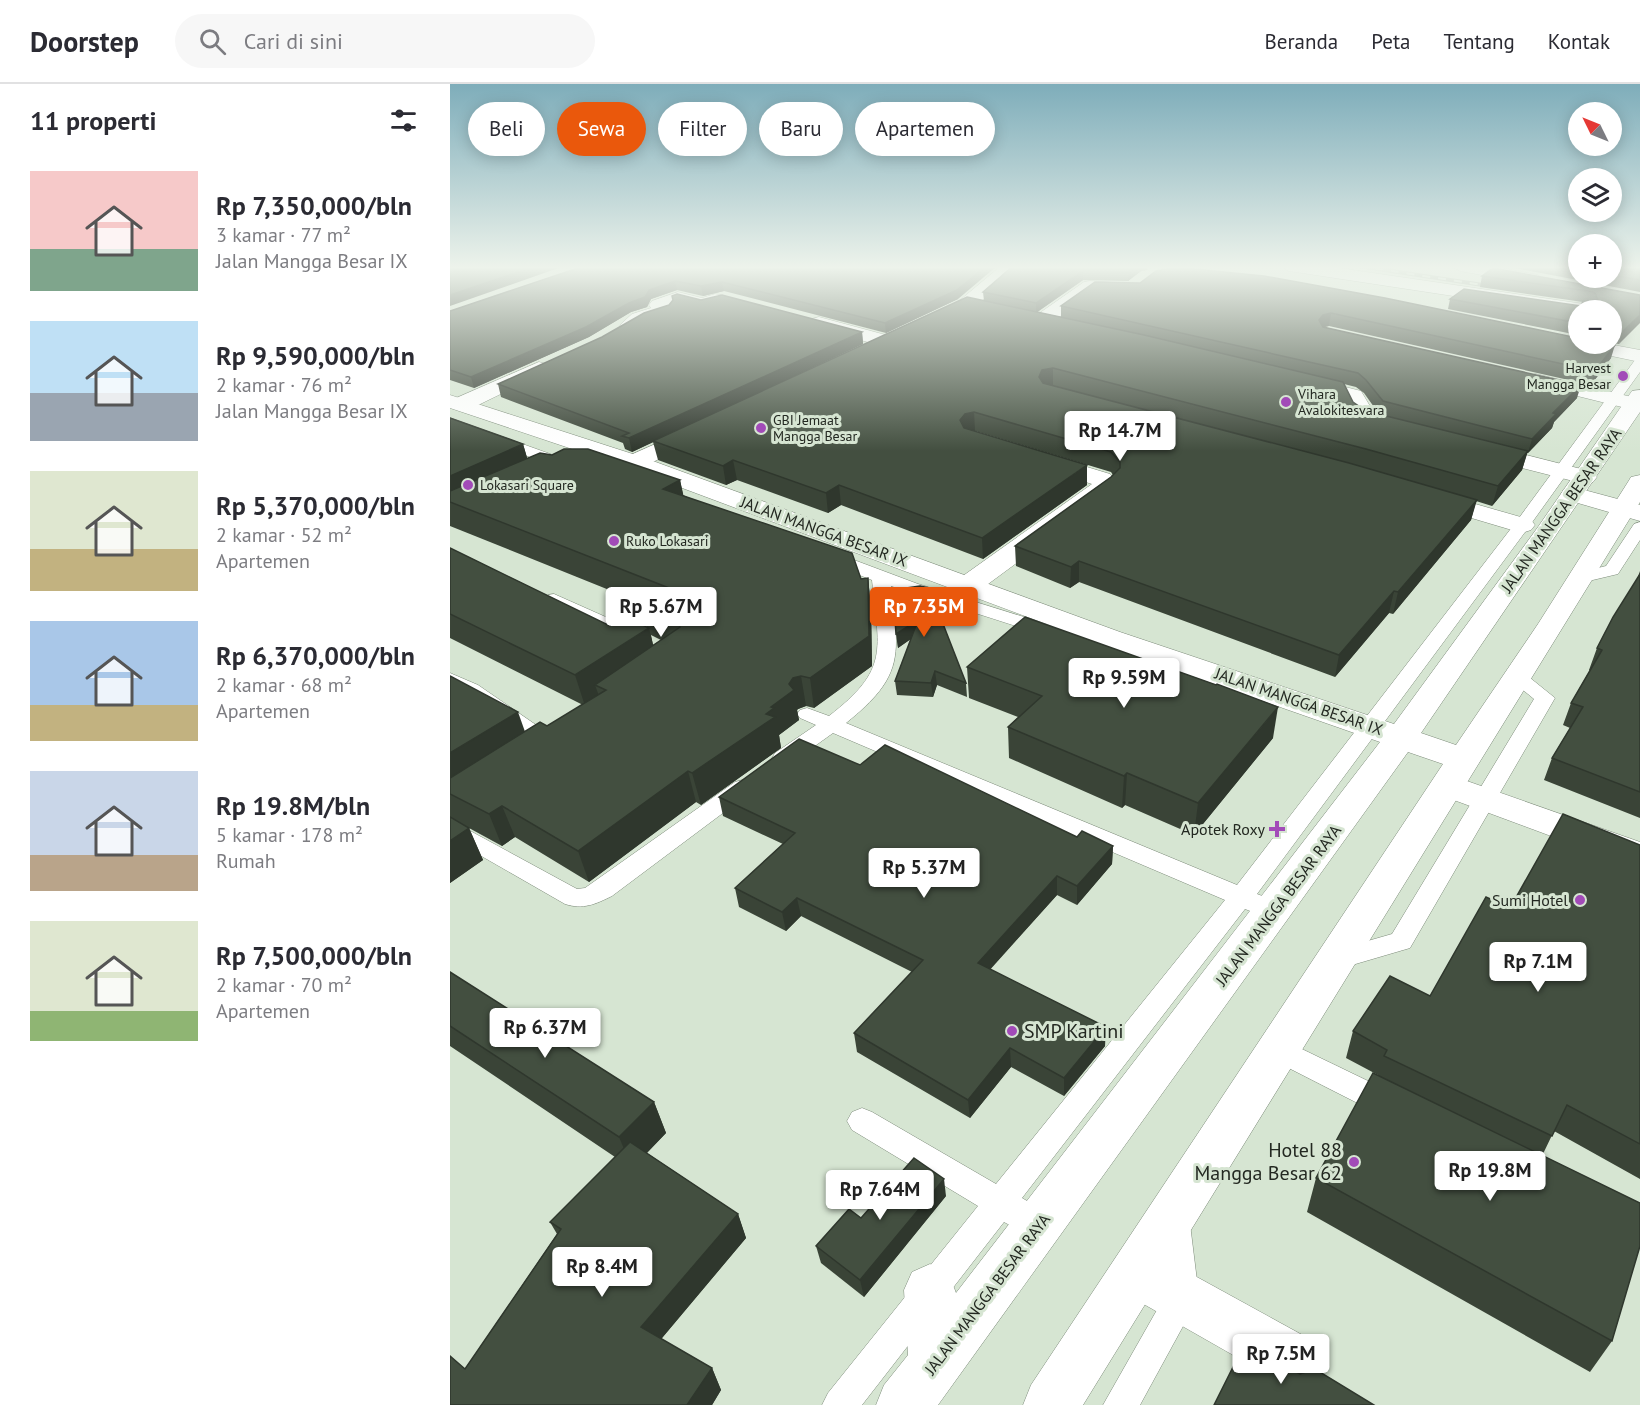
<!DOCTYPE html>
<html lang="id">
<head>
<meta charset="utf-8">
<style>
  :root { --surface:#fff; --page:#f7f7f7; --text:#2b2b33; --muted:#7c7c81; --line:#e1e1e2; --accent:#ea580c }
  body { margin:0; font-family:"PT Sans",sans-serif; background:var(--page); color:var(--text); height:100vh; display:flex; flex-direction:column; font-size:22px; white-space:nowrap }
  * { box-sizing:border-box; margin:0 }
  p { font-size:20px; color:var(--muted) }
  .icon { flex:none; width:33px; height:33px; fill:none; stroke:currentColor; stroke-width:2; stroke-linecap:round; stroke-linejoin:round }
  .map { position:relative; flex:1; overflow:hidden }
  .sheet { display:flex; flex-direction:column; background:var(--surface); width:450px }
  .sheet>* { flex:none }
  .banner { position:absolute; left:18px; top:18px; width:570px; height:54px; display:flex; gap:12px }
  .needle { width:39px; rotate:313deg }
  .fabs { position:absolute; left:1118px; top:18px; display:grid; gap:12px }
  .fabs a { display:grid; place-items:center; width:54px; height:54px; border-radius:50%; background:var(--surface); box-shadow:0 3px 15px #0003; font-size:30px }
  .price { position:absolute; translate:-50% -51px; padding:0 14px; border-radius:6px; background:#fff; color:#222; font-size:20px; line-height:39px; filter:drop-shadow(0 2px 3px #0008) }
  .price::after { content:''; position:absolute; left:50%; top:36px; width:18px; height:14px; margin-left:-9px; background:inherit; clip-path:polygon(0 0,100% 0,50% 100%) }
  .price.on { background:var(--accent); color:#fff }
  ul { padding:0; list-style:none }
  li { display:flex; align-items:center; gap:18px; height:150px; padding:0 30px }
  li span { display:grid; place-items:center; flex:none; width:168px; height:120px; border-radius:0px; color:#555 }
  li>.icon { margin-inline-start:auto }
  span .icon { width:72px; height:72px; fill:#fffc; stroke-width:1 }
  li b { font-size:26px }
  h2 { display:flex; justify-content:space-between; align-items:center; height:72px; padding:0 30px; font-size:26px }
  .tag { padding:0 21px; border-radius:27px; background:var(--surface); box-shadow:0 3px 15px #0003; font-size:21px; line-height:54px }
  .tag.on { background:var(--accent); color:#fff }
  header { display:flex; align-items:center; gap:36px; box-sizing:border-box; height:84px; padding:0 30px; background:var(--surface); border-bottom:2px solid var(--line) }
  header strong { font-size:28px }
  nav { display:flex; gap:33px; margin-inline-start:auto; font-size:21px }
  .search { width:420px; height:54px; background:var(--page); display:flex; align-items:center; gap:15px; box-sizing:border-box; padding:0 21px; border-radius:33px; color:var(--muted); font-size:22px }
  main { display:flex; flex:1; min-height:0 }
  .map>svg:first-child { display:block }
  .lines { fill:none; stroke-linecap:round; stroke-linejoin:round }
  .lane-casing { stroke:#7d8b7a; stroke-width:1 }
  .street-casing { stroke:#7d8b7a; stroke-width:1 }
  .secondary-casing { stroke:#7d8b7a; stroke-width:1 }
  .lane { fill:#fff; fill-rule:evenodd }
  .street { fill:#fff; fill-rule:evenodd }
  .secondary { fill:#fff; fill-rule:evenodd }
  .rail-casing { stroke:#848f81; stroke-width:4 }
  .rail { stroke:#d6e5d2; stroke-width:2; stroke-dasharray:8; stroke-linecap:butt }
  .wall { fill:#3a4437; fill-rule:evenodd }
  .shaded-wall { fill:#2f372d }
  .building { fill:#434f40; stroke:#2f372d; stroke-width:1.5 }
  .poi-dot { fill:#a24bb8; stroke:#d6e5d2; stroke-width:2 }
  .labels { text-anchor:middle; stroke-width:6; stroke-linejoin:round; paint-order:stroke }
  .far-poi-label { font-size:14px; fill:#232821; stroke:#d6e5d2; text-anchor:start }
  .street-label { font-size:16px; fill:#232821; stroke:#d6e5d2 }
  .poi-label { font-size:16px; fill:#232821; stroke:#d6e5d2; text-anchor:end }
  .near-poi-label { font-size:20px; fill:#232821; stroke:#d6e5d2; text-anchor:start }
</style>
</head>
<body>
<header>
<strong>Doorstep</strong>
<div class="search"><svg class="icon" aria-label="search" viewBox="0 0 24 24"><circle cx="10" cy="10" r="6"/><path d="M15 15l6 6"/></svg>Cari di sini</div>
<nav><a>Beranda</a><a>Peta</a><a>Tentang</a><a>Kontak</a></nav>
</header>
<main>
<section class="sheet">
<h2>11 properti<svg class="icon" aria-label="filters" viewBox="0 0 24 24"><path d="M4 7h16M4 17h16"/><circle cx="9" cy="7" r="2"/><circle cx="15" cy="17" r="2"/></svg></h2>
<ul>
<li><span style="background:linear-gradient(#f6c9c9 65%,#7fa58c 0)"><svg class="icon" aria-label="home" viewBox="0 0 24 24"><path d="M3 11l9-7 9 7M6 9v11h12V9"/></svg></span><div><b>Rp 7,350,000/bln</b><p>3 kamar · 77 m²</p><p>Jalan Mangga Besar IX</p></div></li>
<li><span style="background:linear-gradient(#bfe0f5 60%,#9aa5b1 0)"><svg class="icon" aria-label="home" viewBox="0 0 24 24"><path d="M3 11l9-7 9 7M6 9v11h12V9"/></svg></span><div><b>Rp 9,590,000/bln</b><p>2 kamar · 76 m²</p><p>Jalan Mangga Besar IX</p></div></li>
<li><span style="background:linear-gradient(#dfe7d0 65%,#c2b280 0)"><svg class="icon" aria-label="home" viewBox="0 0 24 24"><path d="M3 11l9-7 9 7M6 9v11h12V9"/></svg></span><div><b>Rp 5,370,000/bln</b><p>2 kamar · 52 m²</p><p>Apartemen</p></div></li>
<li><span style="background:linear-gradient(#a9c7e8 70%,#c2b280 0)"><svg class="icon" aria-label="home" viewBox="0 0 24 24"><path d="M3 11l9-7 9 7M6 9v11h12V9"/></svg></span><div><b>Rp 6,370,000/bln</b><p>2 kamar · 68 m²</p><p>Apartemen</p></div></li>
<li><span style="background:linear-gradient(#c9d6e8 70%,#b9a48a 0)"><svg class="icon" aria-label="home" viewBox="0 0 24 24"><path d="M3 11l9-7 9 7M6 9v11h12V9"/></svg></span><div><b>Rp 19.8M/bln</b><p>5 kamar · 178 m²</p><p>Rumah</p></div></li>
<li><span style="background:linear-gradient(#dfe7d0 75%,#8fb573 0)"><svg class="icon" aria-label="home" viewBox="0 0 24 24"><path d="M3 11l9-7 9 7M6 9v11h12V9"/></svg></span><div><b>Rp 7,500,000/bln</b><p>2 kamar · 70 m²</p><p>Apartemen</p></div></li>
</ul>
</section>
<div class="map">
<svg width="1190" height="1321" viewBox="0 0 1190 1321">
  <rect width="100%" height="100%" fill="#d6e5d2"/>
  <g class="lines">
    <defs>
      <g id="lane">
        <path d="M1190,275V288L1078,444L807,810L833,820L836,827L833,834L824,836L795,825L572,1114L599,1130L604,1141L599,1152L588,1156L554,1138L412,1321H372L378,1309L528,1122L402,1046L397,1037L402,1028L412,1024L422,1028L546,1100L775,816L383,649L341,679L333,681L325,679L322,674L325,669L366,641L350,634L347,630L350,626L357,624L379,632C440,585 429,566 422,496L376,478L373,474L376,470H388L468,500L606,543L630,548L666,550L668,554L666,558L659,560L630,559L594,551L441,502C449,571 455,592 396,639L787,801L1066,438L1185,276Z"/>
        <path d="M0,334L117,376L122,381L119,384H109L0,343Z"/>
        <path d="M1190,438V456L1168,490L1130,499L1124,498L1121,494L1124,490L1156,482L1184,440Z"/>
        <path d="M104,510L194,550L196,554L194,558H180L98,519L95,515L98,511Z"/>
        <path d="M1067,587L1074,589L1105,614L960,864L885,886L876,883L872,876L876,869L942,850L1084,615L1057,593L1060,589Z"/>
        <path d="M0,589L28,601L105,654L108,659L105,664L98,666L91,664L14,609L0,602Z"/>
        <path d="M293,696L301,698L304,703L301,708L162,812C146,820 133,826 115,820L0,754V736L127,805L135,804L285,698Z"/>
        <path d="M827,953L947,1011L951,1020L947,1029L937,1033L927,1029L817,973L813,965L817,957Z"/>
        <path d="M724,1125L735,1129L740,1140L749,1213L690,1321H653L716,1210L708,1140L713,1129Z"/>
      </g>
      <g id="street">
        <path d="M551,182H570C556,200 501,246 478,240L476,236L478,232L509,217Z"/>
        <path d="M831,182H875L1134,220L1141,222L1143,226H1128V231L839,187Z"/>
        <path d="M1002,182H1040L1088,191L1091,195L1088,199L1082,200L1010,187Z"/>
        <path d="M640,197L683,200L689,201L692,205L689,209L683,210L644,208L598,241H584L582,237L584,233L634,198Z"/>
        <path d="M228,208L252,214L265,210L271,211L274,215C259,234 239,215 221,222L223,226L221,230L196,238L186,245H172L170,241L182,230L201,224L199,221L202,217Z"/>
        <path d="M369,233L447,254L450,258L447,262L440,264L362,243L360,239L362,235Z"/>
        <path d="M1121,252L1128,254V260H1158L1190,266V278L1114,262L1111,258L1114,254Z"/>
        <path d="M89,278L96,280L99,284L96,288L20,325L12,326L4,325L1,320L4,315Z"/>
        <path d="M1086,290L1190,315V325L1184,326L1079,300L1076,296L1079,292Z"/>
        <path d="M856,293L911,307L924,329L947,339L950,344L947,349C923,355 902,337 894,316L849,303L846,299L849,295Z"/>
        <path d="M246,342L254,344L257,349L254,354L192,383L184,385L176,383L172,378L176,373Z"/>
        <path d="M1033,360L1143,388L1147,393L1143,398L1135,400L1025,372L1021,367L1025,362Z"/>
        <path d="M594,370L660,390L667,398L664,407L530,506L520,508L510,506L506,500L510,494L642,400L586,382L582,377L586,372Z"/>
        <path d="M1123,403L1190,421V437L1114,415L1111,410L1114,405Z"/>
        <path d="M980,407L1081,436L1085,441L1081,446L1072,449L971,419L968,414L971,409Z"/>
        <path d="M997,690L1190,758V785L985,709L980,701L985,693Z"/>
        <path d="M687,1163L705,1170L865,1258L873,1277L865,1296L846,1304L827,1296L669,1206L662,1188L669,1170Z"/>
      </g>
      <path id="secondary" d="M1190,306V328L971,649L1006,661L1088,540L1178,398L1181,393L1190,391V418L633,1321H573L581,1301L993,680L958,668L488,1321H426L434,1301L458,1271L454,1206L462,1188L480,1180L498,1188L506,1209L930,658L650,560L176,383L0,324V311L192,373L670,548L944,640L1088,443L1182,307Z"/>
    </defs>
    <use href="#lane" class="lane-casing"/>
    <use href="#street" class="street-casing"/>
    <use href="#secondary" class="secondary-casing"/>
    <use href="#lane" class="lane"/>
    <use href="#street" class="street"/>
    <use href="#secondary" class="secondary"/>
    <defs>
      <path id="rail" d="M909,182L1046,203"/>
    </defs>
    <use href="#rail" class="rail-casing"/>
    <use href="#rail" class="rail"/>
  </g>
  <g class="wall">
    <path d="M134,182L508,215L436,249L274,207L253,212L227,206L201,215L197,223L181,228L139,253L24,304L0,296V227Z"/>
    <path d="M563,182L697,186L691,187L678,197L633,196L587,228L611,233V222L690,199L1161,274L1141,301L879,242L873,243L1127,314L1104,338L1102,344L1078,369H1077L1072,386L1042,422L1026,417L1021,436L943,530L939,529L885,593L629,498L620,504L566,482L565,462L661,393L663,391L661,388L525,347L637,401L533,475L391,421L378,429L287,396L276,401L208,376L203,358L182,368L175,365L173,359L51,313L48,300L251,216L412,248L413,260L300,313L534,217L533,208ZM894,300L906,303L914,309L929,330L916,327L903,318Z"/>
    <path d="M1054,182H1128V194H1161V182H1190V208Z"/>
    <path d="M1032,192L1190,211L1169,260L1161,259V226H1128V251L998,225L1000,215L1131,222L1133,218L1030,203Z"/>
    <path d="M0,334L73,360L77,374L230,396L233,411L411,495L418,494L421,523L422,582L364,624L356,622L348,625L347,626L349,636L329,651L331,664L251,721L246,718L139,798L65,753L52,762L19,744L33,776L0,799V592L75,648L97,642L133,621L0,554V464L160,542L197,543L192,521L194,520L0,442ZM201,551L211,556L203,561Z"/>
    <path d="M1190,487V734L1094,696L1102,674L1120,644L1113,641L1121,619L1140,586H1139L1147,564L1187,496Z"/>
    <path d="M443,506L516,599L517,613L487,601L483,613L447,611L445,597L461,555L448,564Z"/>
    <path d="M517,583L823,654L744,751L675,721L672,724L559,674L558,643L568,633L519,614Z"/>
    <path d="M410,681L627,753L663,762L662,780L627,821L607,811L540,885L655,962L614,1012L561,983L520,1034L407,968L404,949L462,888L351,832L336,847L289,823L285,804L333,760L273,732L269,713Z"/>
    <path d="M1190,761V1095L1104,1047L1092,1072L1162,1257L1140,1288L857,1128L866,1094L928,991L896,974L903,947L980,912L1060,824Z"/>
    <path d="M0,888L204,1018L216,1049L197,1069L288,1130L296,1154L211,1255L262,1284L271,1306L262,1321H0L15,1285L107,1150L100,1138L165,1073L0,962Z"/>
    <path d="M496,1112L414,1213L371,1179L366,1162L411,1134Z"/>
  </g>
  <g class="shaded-wall">
    <path d="M86,182H114L0,222V211Z"/>
    <path d="M536,182H547L508,215L436,249L435,239Z"/>
    <path d="M686,182H698L697,186L691,187L678,197L679,188Z"/>
    <path d="M633,187V196L586,229V219Z"/>
    <path d="M225,197L227,206L201,215L197,223L181,228L139,253L24,304L21,293L199,206Z"/>
    <path d="M272,198L274,207L253,212L251,202Z"/>
    <path d="M881,229L879,242L871,244L869,236L873,231Z"/>
    <path d="M1190,231V239L1169,260L1172,248Z"/>
    <path d="M412,248L413,260L182,368L179,354Z"/>
    <path d="M1165,261L1161,274L1141,301L1145,287Z"/>
    <path d="M603,284V302L589,311V293L592,286Z"/>
    <path d="M1131,301L1127,314L1104,338L1102,344L1078,369L1082,355L1103,329Z"/>
    <path d="M524,328L525,347L515,349L510,336L515,330Z"/>
    <path d="M73,360L81,387L0,418V392Z"/>
    <path d="M1078,367L1072,386L1042,422L1048,402Z"/>
    <path d="M283,376L287,396L276,401L273,382Z"/>
    <path d="M637,381V401L533,475L532,454Z"/>
    <path d="M230,396L236,423L213,405Z"/>
    <path d="M389,401L391,421L378,429L376,409Z"/>
    <path d="M1027,416L1021,436L943,530L948,508Z"/>
    <path d="M629,477V498L620,504L621,483Z"/>
    <path d="M418,494L421,523L422,582L364,624L360,594Z"/>
    <path d="M944,507L939,529L885,593L889,571Z"/>
    <path d="M468,536L469,549L448,564L446,550Z"/>
    <path d="M199,544L206,573L145,601L149,612L135,622L125,591Z"/>
    <path d="M485,587L487,601L483,613L481,599Z"/>
    <path d="M351,592L356,622L348,625L347,626L349,636L329,651L331,664L251,721L242,689L321,623L343,594Z"/>
    <path d="M828,623L823,654L744,751L748,719Z"/>
    <path d="M68,628L79,659L0,708V669Z"/>
    <path d="M238,687L246,718L139,798L128,767Z"/>
    <path d="M677,689L675,721L672,724L674,692Z"/>
    <path d="M52,722L65,753L52,762L39,730Z"/>
    <path d="M19,744L33,776L0,799V757Z"/>
    <path d="M663,762L662,780L627,821V802Z"/>
    <path d="M607,792V811L529,898L528,879Z"/>
    <path d="M347,814L351,832L336,847L332,828Z"/>
    <path d="M656,943L655,962L614,1012V994Z"/>
    <path d="M560,964L561,983L520,1034L518,1016Z"/>
    <path d="M204,1018L216,1049L182,1084L169,1053Z"/>
    <path d="M494,1095L496,1112L414,1213L410,1196Z"/>
    <path d="M288,1130L296,1154L202,1266L191,1243Z"/>
    <path d="M262,1284L271,1306L262,1321H237Z"/>
  </g>
  <g class="building">
    <path d="M0,182H86L0,211Z"/>
    <path d="M134,182H536L507,206L435,239L272,198L251,202L225,197L199,206L195,213L179,219L136,243L21,293L0,286V227Z"/>
    <path d="M563,182H686L679,188L633,187L586,219L533,208Z"/>
    <path d="M1113,182H1128V185Z"/>
    <path d="M1161,182H1190V196L1161,191Z"/>
    <path d="M725,183L814,192L935,214L1128,254V260H1157L1165,261L1145,287L881,229L873,231L869,236L873,243L1131,301L1103,329L1106,330L1082,355L933,317L916,296L908,289L611,222L645,198L690,199L706,187Z"/>
    <path d="M1043,184L1190,211V231L1172,248H1161V226H1128V239L1000,215L1014,205L1131,222L1133,217L1148,216L1145,209L1138,207L1032,192Z"/>
    <path d="M227,210L251,216L272,211L412,248L179,354L172,352L179,349L48,300L152,253L194,229L219,221L223,216L222,212Z"/>
    <path d="M517,213L694,251L893,298L903,318L916,327L1078,367L1048,402L916,365L603,284L592,286L589,293L593,299L899,379L1027,416L948,508L944,507L889,571L629,477L621,483L565,462L661,393L670,384V378L661,368L524,328L515,330L510,336L514,344L637,381L532,454L389,401L376,409L283,376L273,382L203,357Z"/>
    <path d="M0,334L73,360L0,392Z"/>
    <path d="M114,365H138L230,396L213,405L402,469L411,495L418,494L419,552L360,594L351,592L343,594L339,600L344,606L321,623L324,624L316,630L325,633L242,689L238,687L128,767L52,722L39,730L0,710V694L90,638L97,642L156,606L145,601L230,543L226,536L192,521L219,504L0,418V407L90,369L102,371Z"/>
    <path d="M0,464L160,542L174,532L199,544L125,591L0,530Z"/>
    <path d="M1190,490V708L1102,674L1133,623L1121,619L1152,566L1147,564L1163,533Z"/>
    <path d="M470,502L479,504L516,599L485,587L481,599L445,597L468,536L446,550L443,506Z"/>
    <path d="M575,533L766,601L767,600L828,623L748,719L677,689L674,692L558,643L592,612L517,583Z"/>
    <path d="M0,592L68,628L0,669Z"/>
    <path d="M349,655L410,681L435,661L627,753L632,747L663,762L627,802L607,792L528,879L656,943L614,994L560,964L518,1016L404,949L473,876L347,814L332,828L285,804L345,749L269,713Z"/>
    <path d="M1113,730L1190,761V1060L1117,1021L1102,1052L934,972L937,966L903,947L940,892L980,912L1036,813L1060,824Z"/>
    <path d="M0,733L19,744L0,757Z"/>
    <path d="M0,888L204,1018L169,1053L0,942Z"/>
    <path d="M923,989L1190,1119V1162L1162,1257L866,1094Z"/>
    <path d="M180,1058L288,1130L191,1243L262,1284L237,1321H0V1272L15,1285L111,1145L100,1138Z"/>
    <path d="M464,1074L494,1095L410,1196L366,1162L399,1125L411,1134Z"/>
    <path d="M794,1261L850,1290L865,1285L924,1321H764Z"/>
  </g>
  <linearGradient id="sky" x2="0" y2="1"><stop stop-color="#7eadba"/><stop offset="0.5" stop-color="#edf3eb"/><stop offset="1" stop-color="#edf3eb" stop-opacity="0"/></linearGradient>
  <rect width="1190" height="367" fill="url(#sky)"/>
  <g class="poi-dot">
    <circle cx="1173" cy="292" r="6"/>
    <circle cx="836" cy="318" r="6"/>
    <circle cx="311" cy="344" r="6"/>
    <circle cx="18" cy="401" r="6"/>
    <circle cx="164" cy="457" r="6"/>
    <path d="M824 736h6v6h6v6h-6v6h-6v-6h-6v-6h6z"/>
    <circle cx="1130" cy="816" r="6"/>
    <circle cx="562" cy="947" r="6"/>
    <circle cx="904" cy="1078" r="6"/>
  </g>
  <g class="labels">
    <g class="far-poi-label">
      <text x="1161" y="289" text-anchor="end">Harvest<tspan x="1161" dy="16">Mangga Besar</tspan></text>
      <text x="848" y="315">Vihara<tspan x="848" dy="16">Avalokitesvara</tspan></text>
      <text x="323" y="341">GBI Jemaat<tspan x="323" dy="16">Mangga Besar</tspan></text>
      <text x="30" y="406">Lokasari Square</text>
      <text x="176" y="462">Ruko Lokasari</text>
    </g>
    <g class="street-label">
      <text transform="translate(1111 426) rotate(-55)" y="6">JALAN MANGGA BESAR RAYA</text>
      <text transform="translate(374 447) rotate(20)" y="6">JALAN MANGGA BESAR IX</text>
      <text transform="translate(849 617) rotate(19)" y="6">JALAN MANGGA BESAR IX</text>
      <text transform="translate(828 821) rotate(-53)" y="6">JALAN MANGGA BESAR RAYA</text>
      <text transform="translate(537 1210) rotate(-53)" y="6">JALAN MANGGA BESAR RAYA</text>
    </g>
    <g class="poi-label">
      <text x="815" y="751">Apotek Roxy</text>
      <text x="1118" y="822">Sumi Hotel</text>
    </g>
    <g class="near-poi-label">
      <text x="574" y="954">SMP Kartini</text>
      <text x="892" y="1073" text-anchor="end">Hotel 88<tspan x="892" dy="23">Mangga Besar 62</tspan></text>
    </g>
  </g>
</svg>
<div class="fabs">
<a><svg class="needle" viewBox="-14 -14 28 28"><path d="M0-13l5 13h-10z" fill="#e53935"/><path d="M0 13l5-13h-10z" fill="#7c7c81"/></svg></a>
<a><svg class="icon" aria-label="layers" viewBox="0 0 24 24"><path d="M12 4l9 5-9 5-9-5zM3 14l9 5 9-5"/></svg></a>
<a>+</a>
<a>−</a>
</div>
<b class="price" style="left:670px;top:378px">Rp 14.7M</b>
<b class="price" style="left:211px;top:554px">Rp 5.67M</b>
<b class="price on" style="left:474px;top:554px">Rp 7.35M</b>
<b class="price" style="left:674px;top:625px">Rp 9.59M</b>
<b class="price" style="left:474px;top:815px">Rp 5.37M</b>
<b class="price" style="left:1088px;top:909px">Rp 7.1M</b>
<b class="price" style="left:95px;top:975px">Rp 6.37M</b>
<b class="price" style="left:1040px;top:1118px">Rp 19.8M</b>
<b class="price" style="left:430px;top:1137px">Rp 7.64M</b>
<b class="price" style="left:152px;top:1214px">Rp 8.4M</b>
<b class="price" style="left:831px;top:1301px">Rp 7.5M</b>
<div class="banner">
<a class="tag">Beli</a>
<a class="tag on">Sewa</a>
<a class="tag">Filter</a>
<a class="tag">Baru</a>
<a class="tag">Apartemen</a>
</div>
</div>
</main>
</body>
</html>
